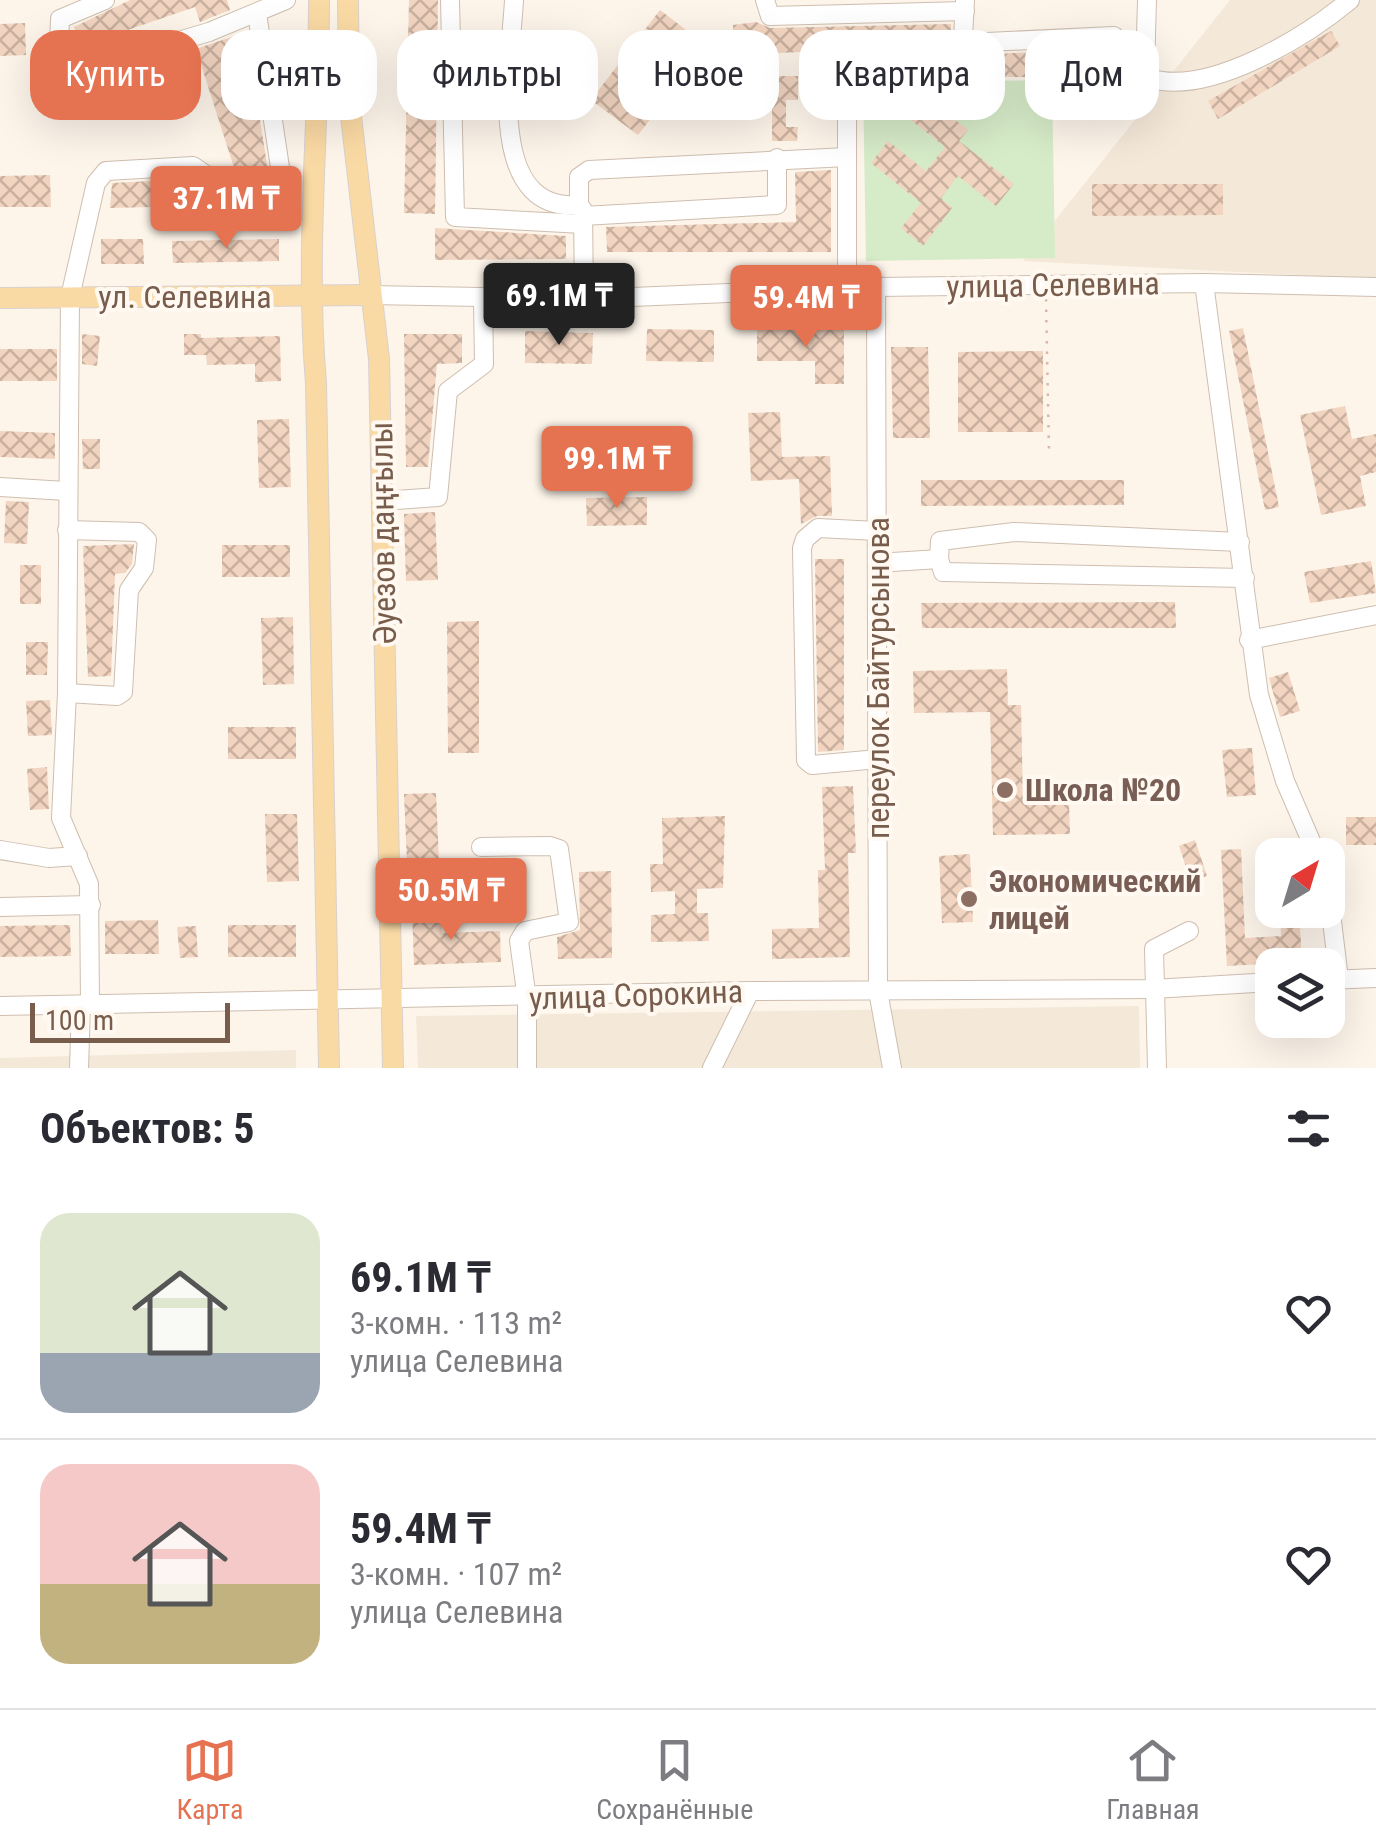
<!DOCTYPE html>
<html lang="ru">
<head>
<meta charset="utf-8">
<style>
  :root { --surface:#fff; --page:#f7f7f7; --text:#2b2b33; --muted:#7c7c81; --line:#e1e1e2; --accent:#e57250 }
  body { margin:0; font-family:"Roboto Condensed",sans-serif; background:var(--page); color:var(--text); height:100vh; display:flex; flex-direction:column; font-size:38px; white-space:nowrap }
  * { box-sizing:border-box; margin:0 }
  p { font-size:32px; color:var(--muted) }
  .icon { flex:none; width:55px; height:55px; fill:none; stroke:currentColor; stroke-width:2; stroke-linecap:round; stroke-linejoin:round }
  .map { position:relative; height:1068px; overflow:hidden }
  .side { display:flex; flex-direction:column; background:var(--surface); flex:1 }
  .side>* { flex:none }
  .hud { position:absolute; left:30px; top:30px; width:1318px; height:90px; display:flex; gap:20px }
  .needle { width:65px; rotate:38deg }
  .tools { position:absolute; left:1255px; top:838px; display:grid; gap:20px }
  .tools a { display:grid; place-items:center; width:90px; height:90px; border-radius:20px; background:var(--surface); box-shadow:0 10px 40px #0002; font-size:50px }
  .scale { position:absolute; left:30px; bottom:25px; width:200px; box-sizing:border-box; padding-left:10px; border:5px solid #785c4c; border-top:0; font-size:28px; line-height:35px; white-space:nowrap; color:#785c4c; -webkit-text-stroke:8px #fff9f1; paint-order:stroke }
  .price { position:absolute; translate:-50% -85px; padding:0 22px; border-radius:10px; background:var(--accent); color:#fff; font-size:32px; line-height:65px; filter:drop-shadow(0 2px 5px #0008) }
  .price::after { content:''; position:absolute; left:50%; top:60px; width:30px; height:22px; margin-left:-15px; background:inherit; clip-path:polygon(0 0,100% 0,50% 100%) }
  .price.current { background:#222; color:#fff }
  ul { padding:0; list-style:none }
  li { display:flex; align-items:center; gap:30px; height:250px; padding:0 40px }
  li+li { border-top:2px solid var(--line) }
  li span { display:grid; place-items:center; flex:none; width:280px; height:200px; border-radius:30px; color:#555 }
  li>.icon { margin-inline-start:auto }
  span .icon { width:120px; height:120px; fill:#fffc; stroke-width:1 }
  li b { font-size:42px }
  h2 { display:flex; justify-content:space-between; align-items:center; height:120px; padding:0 40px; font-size:42px }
  .chip { padding:0 35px; border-radius:30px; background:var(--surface); box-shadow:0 10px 40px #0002; font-size:35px; line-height:90px }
  .chip.current { background:var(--accent); color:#fff }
  .tab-bar { display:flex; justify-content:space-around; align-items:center; height:140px; border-top:2px solid var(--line); background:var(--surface); font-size:28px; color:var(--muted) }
  .tab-bar a { display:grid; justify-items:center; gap:5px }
  .tab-bar .current { color:var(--accent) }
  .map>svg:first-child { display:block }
  .residential { fill:#f4e8d8 }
  .park { fill:#d6ebc8 }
  .building { fill:url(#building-cross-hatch) }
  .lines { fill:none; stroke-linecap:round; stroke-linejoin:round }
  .minor-casing { stroke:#cfbeaf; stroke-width:20 }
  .major-casing { stroke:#d9d1cd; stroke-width:22 }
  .path { stroke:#d8b8a4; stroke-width:2.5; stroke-dasharray:2.5 8; stroke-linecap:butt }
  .minor { stroke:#fff; stroke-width:18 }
  .major { stroke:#fadaa4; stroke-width:20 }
  .education-dot { fill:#8d6e63; stroke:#fff9f1; stroke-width:4 }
  .labels { text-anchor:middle; stroke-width:8; stroke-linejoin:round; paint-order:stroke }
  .street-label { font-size:32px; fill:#785c4c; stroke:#fff9f1 }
  .education-label { font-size:32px; font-weight:bold; fill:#785e54; stroke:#fff9f1; text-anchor:start }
</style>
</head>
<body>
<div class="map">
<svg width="1376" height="1068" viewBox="0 0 1376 1068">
  <defs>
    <pattern id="building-cross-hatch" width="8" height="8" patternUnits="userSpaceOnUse" patternTransform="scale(2.5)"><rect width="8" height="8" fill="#f2d5c1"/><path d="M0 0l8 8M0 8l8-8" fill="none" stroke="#c9b09f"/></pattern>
  </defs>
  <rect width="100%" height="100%" fill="#fdf5ea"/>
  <g class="residential">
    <path d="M1230,0H1376V279L1023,261Z"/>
    <path d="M1139,1006L1140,1068H418L416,1016Z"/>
    <path d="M296,1050V1068H0V1058Z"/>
  </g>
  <path class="park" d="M1052,80L1055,258L866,261L863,83Z"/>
  <g class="building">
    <path d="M130,0H227L230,10L200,22L195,7L81,46L74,27Z"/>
    <path d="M409,0H438L435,214L404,213Z"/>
    <path d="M660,10L707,46L638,135L591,100Z"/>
    <path d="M756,22L770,28L951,24L950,45L756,54V45H734L733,25Z"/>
    <path d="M25,23L26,55L0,56V24Z"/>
    <path d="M1331,31L1340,46L1218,119L1208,101Z"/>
    <path d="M237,35L257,101L268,171L249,177H237L196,49Z"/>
    <path d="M1122,46H1130L1131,77H999V54Z"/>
    <path d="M772,76H798V100H786V127H798L797,141H772Z"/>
    <path d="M924,95L968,130L959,141L1014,184L996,206L958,176L941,198L952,208L923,246L901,228L921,203L871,163L888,141L926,171L945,147L907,117Z"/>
    <path d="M831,170V252H607L606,227L796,222L795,172Z"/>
    <path d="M50,175L51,207H0V176Z"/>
    <path d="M189,179L197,184L198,206L110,208L112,183Z"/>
    <path d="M1092,184H1223V215L1092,216Z"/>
    <path d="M435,228L566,236V259L435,260Z"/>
    <path d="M101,239H143L144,264H101Z"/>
    <path d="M279,239V261L173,263L172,241Z"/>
    <path d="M1243,328L1279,507L1265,510L1229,331Z"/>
    <path d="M647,329L714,330V362L646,361Z"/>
    <path d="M757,329H844V384H815V361H757Z"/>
    <path d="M525,331L593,333L592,364L525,363Z"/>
    <path d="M82,334L100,336L97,366L82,364Z"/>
    <path d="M184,334H201V338L280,336L281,381L255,382V364L207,365L206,355H184Z"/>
    <path d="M404,334H462V363L437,364L428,467H406Z"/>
    <path d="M891,347H928L930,438H893Z"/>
    <rect x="0" y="349" width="57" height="32"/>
    <path d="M1043,351V432H958V352Z"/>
    <path d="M1345,406L1352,439L1376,434V472L1360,476L1366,506L1321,515L1300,415Z"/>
    <path d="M780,412L782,457L830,456L832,516H817L801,524L799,479L751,481L748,413Z"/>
    <path d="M289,419L291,487L259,488L257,420Z"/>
    <path d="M0,431L55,433V459L0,457Z"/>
    <path d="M82,439H100V469H83Z"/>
    <path d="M921,480H1124V505L921,506Z"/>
    <path d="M647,497V525L587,526L586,498Z"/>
    <path d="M6,501L29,502L27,544L4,543Z"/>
    <path d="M435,512L438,580L406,581L404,514Z"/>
    <path d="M134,544L132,564L125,573L115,574L111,676L88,677L83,546Z"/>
    <rect x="222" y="545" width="68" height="32"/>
    <path d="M815,559H844V750L818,752Z"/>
    <path d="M1371,561L1376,593L1310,603L1304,572Z"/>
    <rect x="20" y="565" width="21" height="39"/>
    <path d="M1175,602L1176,628H922L921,603Z"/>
    <path d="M293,617L294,684L263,685L261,618Z"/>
    <path d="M479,621V753H448L447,622Z"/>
    <path d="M26,642H48L47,675H26Z"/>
    <path d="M1007,669L1008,705H1021L1023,803L1069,802L1070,834L993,835L990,712L914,713L913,671Z"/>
    <path d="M1288,672L1300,711L1280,717L1269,678Z"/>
    <path d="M50,700L52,735L28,736L26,701Z"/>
    <rect x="228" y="727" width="68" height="32"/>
    <path d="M1252,748L1256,795L1227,797L1222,750Z"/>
    <path d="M47,767L49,809L30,810L27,769Z"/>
    <path d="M853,786L856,853H848L850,957L772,959V929L819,928L818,870H825L822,787Z"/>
    <path d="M436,793L439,861L407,862L404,794Z"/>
    <path d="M265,814H297L299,881L267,882Z"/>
    <path d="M725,816L723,888L697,889V913H708L709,941L651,942V915L675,914V891L651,892L650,864H663L662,818Z"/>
    <rect x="1346" y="817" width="30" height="28"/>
    <path d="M1195,840L1207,876L1191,882L1179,846Z"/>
    <path d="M1241,849L1245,938L1281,936L1280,910H1299L1302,962L1227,966L1221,850Z"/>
    <path d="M970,854L973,922L942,923L939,856Z"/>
    <path d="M611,871L612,958L558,959L557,937L580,930L579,872Z"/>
    <path d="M412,910H441L442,933L500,931L501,962L414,965Z"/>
    <path d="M158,920L159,954H105V921Z"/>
    <path d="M70,925L71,956L0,957V926Z"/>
    <rect x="228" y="925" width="68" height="32"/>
    <path d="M196,926L198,957L180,958L177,927Z"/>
  </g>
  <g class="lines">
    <defs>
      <g id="minor">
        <path d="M105,0L60,19L59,46L74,66H93L209,32L286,0"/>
        <path d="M450,0L455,217L583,224"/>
        <path d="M514,0C511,60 483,213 579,205L583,210L584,299"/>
        <path d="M765,0L770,16L965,11"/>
        <path d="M1147,0L1145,70L1149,78C1208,97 1304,38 1350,0"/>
        <path d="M966,43L1114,36"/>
        <path d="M579,205V177L589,170L847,157"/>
        <path d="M583,216L777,205V158"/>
        <path d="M1204,283L1259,695L1285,781L1317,855"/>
        <path d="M847,287V71L856,65L962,57L965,0"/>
        <path d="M876,287L878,991L892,1068"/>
        <path d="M369,295L584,299L876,287L1204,283L1376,287"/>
        <path d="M0,487L66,491"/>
        <path d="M382,501L438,497L448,391L484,364L483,299"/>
        <path d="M877,531L818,528L805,539L802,548L806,760L812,765L878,759"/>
        <path d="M939,559L940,541L1014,532L1240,542"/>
        <path d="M877,563L939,559L943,572L1245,578"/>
        <path d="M1249,640L1376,615"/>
        <path d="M67,693L117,696L123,692L129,590L144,568L147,540L139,532L67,530"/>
        <path d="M481,847L550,846L559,849L569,922L525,931L519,941L527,999V1068"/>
        <path d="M0,850L49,858L78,856"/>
        <path d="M1328,888L1339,979"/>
        <path d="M0,907L91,905"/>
        <path d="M1328,980L1376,978"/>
        <path d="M90,1005L89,884L61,818L67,693L70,297L96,183L106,171L193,166L228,190L278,188L282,181L257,13"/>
        <path d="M0,1006L750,991L1153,989L1272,982"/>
        <path d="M79,1068L81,1005"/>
        <path d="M712,1068L750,991"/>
        <path d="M1157,1068L1154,949L1189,931"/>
      </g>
      <g id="major">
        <path d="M319,0C319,128 305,256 316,383L329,1068"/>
        <path d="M348,0L349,99L379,359L393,1068"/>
        <path d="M0,298L369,295"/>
      </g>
    </defs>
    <use href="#minor" class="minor-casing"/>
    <use href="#major" class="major-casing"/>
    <path class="path" d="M1046,299L1049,453"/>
    <use href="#minor" class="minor"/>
    <use href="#major" class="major"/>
  </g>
  <g class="education-dot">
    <circle cx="1005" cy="790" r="10"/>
    <circle cx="969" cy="899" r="10"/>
  </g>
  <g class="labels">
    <g class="street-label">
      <text transform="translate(1053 285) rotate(-1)" y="11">улица Селевина</text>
      <text x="185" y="308">ул. Селевина</text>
      <text transform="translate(383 533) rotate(-91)" y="11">Әуезов даңғылы</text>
      <text transform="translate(878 678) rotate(-90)" y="11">переулок Байтурсынова</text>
      <text transform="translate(636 995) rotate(-2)" y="11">улица Сорокина</text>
    </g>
    <g class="education-label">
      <text x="1025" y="801">Школа №20</text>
      <text x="989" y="892">Экономический<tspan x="989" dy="37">лицей</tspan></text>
    </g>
  </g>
</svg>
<div class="tools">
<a><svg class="needle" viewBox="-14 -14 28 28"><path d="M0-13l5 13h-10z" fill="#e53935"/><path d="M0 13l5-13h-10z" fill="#7c7c81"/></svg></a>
<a><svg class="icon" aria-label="layers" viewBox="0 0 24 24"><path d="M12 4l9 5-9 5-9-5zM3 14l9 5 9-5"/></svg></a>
</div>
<div class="scale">100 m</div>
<b class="price" style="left:226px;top:251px">37.1M ₸</b>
<b class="price current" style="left:559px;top:348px">69.1M ₸</b>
<b class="price" style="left:806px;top:350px">59.4M ₸</b>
<b class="price" style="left:617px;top:511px">99.1M ₸</b>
<b class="price" style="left:451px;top:943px">50.5M ₸</b>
<div class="hud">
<a class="chip current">Купить</a>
<a class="chip">Снять</a>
<a class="chip">Фильтры</a>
<a class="chip">Новое</a>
<a class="chip">Квартира</a>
<a class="chip">Дом</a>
</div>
</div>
<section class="side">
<h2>Объектов: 5<svg class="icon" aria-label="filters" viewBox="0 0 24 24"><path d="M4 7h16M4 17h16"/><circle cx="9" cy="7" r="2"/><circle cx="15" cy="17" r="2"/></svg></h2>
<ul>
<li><span style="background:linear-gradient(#dfe7d0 70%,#9aa5b1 0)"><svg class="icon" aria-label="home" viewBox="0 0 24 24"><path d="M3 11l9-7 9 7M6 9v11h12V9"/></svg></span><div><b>69.1M ₸</b><p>3-комн. · 113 m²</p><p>улица Селевина</p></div><svg class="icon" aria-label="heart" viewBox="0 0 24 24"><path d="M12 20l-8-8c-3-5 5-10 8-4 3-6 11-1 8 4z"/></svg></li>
<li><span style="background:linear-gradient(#f6c9c9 60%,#c2b280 0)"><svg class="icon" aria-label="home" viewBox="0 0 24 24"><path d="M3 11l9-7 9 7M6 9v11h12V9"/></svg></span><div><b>59.4M ₸</b><p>3-комн. · 107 m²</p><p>улица Селевина</p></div><svg class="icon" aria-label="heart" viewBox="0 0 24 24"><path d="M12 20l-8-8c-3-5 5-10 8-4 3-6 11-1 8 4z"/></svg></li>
</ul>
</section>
<nav class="tab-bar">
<a class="current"><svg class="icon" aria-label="map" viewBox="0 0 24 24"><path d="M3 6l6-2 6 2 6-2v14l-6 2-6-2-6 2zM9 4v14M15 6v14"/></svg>Карта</a>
<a><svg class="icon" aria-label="saved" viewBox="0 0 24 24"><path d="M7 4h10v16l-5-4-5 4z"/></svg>Сохранённые</a>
<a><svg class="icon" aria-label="home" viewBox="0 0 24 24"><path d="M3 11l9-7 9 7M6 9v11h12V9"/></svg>Главная</a>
</nav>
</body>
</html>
